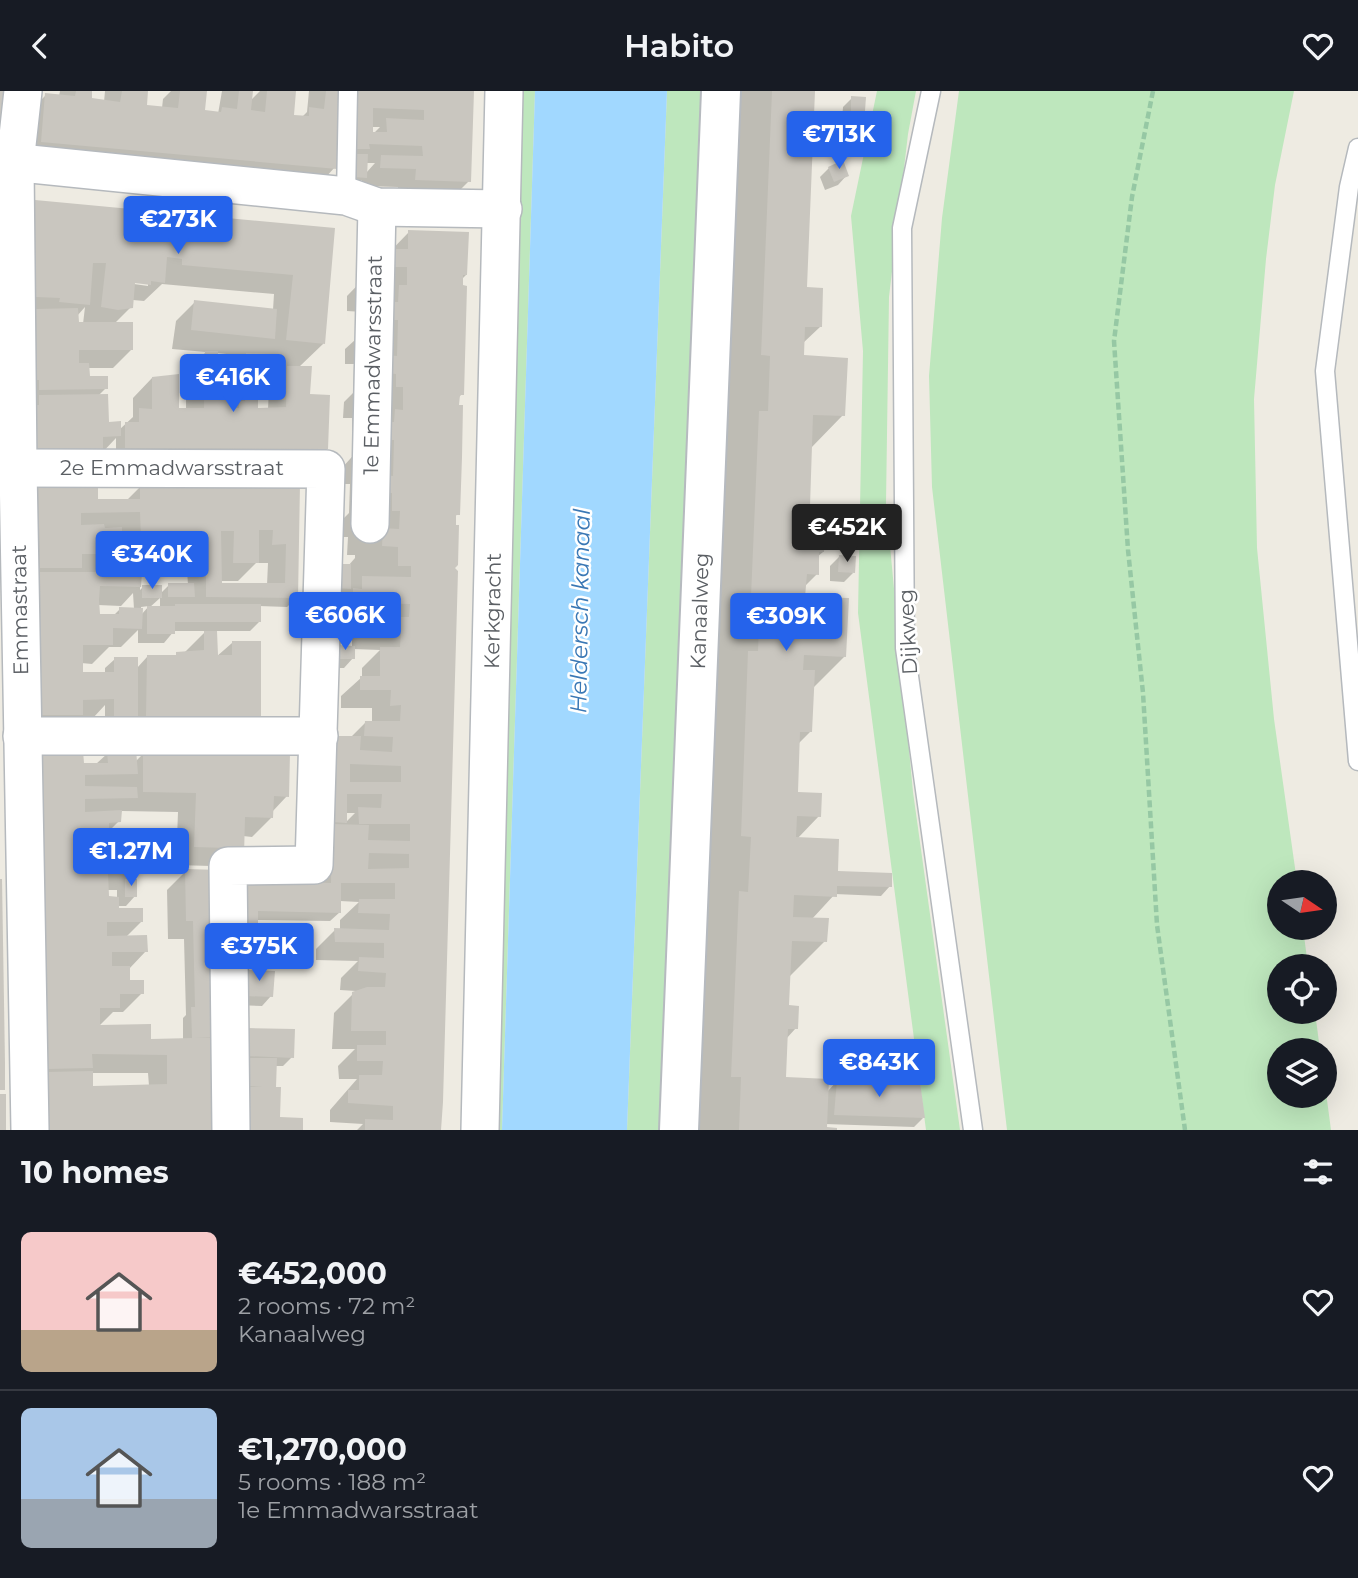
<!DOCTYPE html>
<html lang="en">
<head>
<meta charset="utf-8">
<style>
  :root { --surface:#171b24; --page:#242831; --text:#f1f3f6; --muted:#9ea1a6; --line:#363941; --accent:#2563eb }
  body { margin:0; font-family:Montserrat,sans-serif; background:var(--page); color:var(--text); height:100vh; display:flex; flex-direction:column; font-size:26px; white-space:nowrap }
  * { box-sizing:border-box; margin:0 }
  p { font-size:23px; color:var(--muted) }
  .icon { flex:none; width:38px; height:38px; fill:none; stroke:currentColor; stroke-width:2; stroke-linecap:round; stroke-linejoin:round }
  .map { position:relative; height:1039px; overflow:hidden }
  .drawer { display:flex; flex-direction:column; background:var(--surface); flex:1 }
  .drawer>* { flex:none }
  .needle { width:46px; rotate:103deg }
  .fabs { position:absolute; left:1267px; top:779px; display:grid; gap:14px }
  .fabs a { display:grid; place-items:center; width:70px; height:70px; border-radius:50%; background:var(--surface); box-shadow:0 7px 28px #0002; font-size:35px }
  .price { position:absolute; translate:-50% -60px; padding:0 16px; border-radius:7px; background:var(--accent); color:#fff; font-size:23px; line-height:46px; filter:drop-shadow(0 2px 4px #0008) }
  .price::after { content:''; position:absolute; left:50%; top:42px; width:21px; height:16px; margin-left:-10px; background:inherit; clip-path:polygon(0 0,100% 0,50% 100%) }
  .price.on { background:#222; color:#fff }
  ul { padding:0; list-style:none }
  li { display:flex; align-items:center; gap:21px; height:175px; padding:0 21px }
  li+li { border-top:2px solid var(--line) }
  li span { display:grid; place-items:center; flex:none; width:196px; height:140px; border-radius:10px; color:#555 }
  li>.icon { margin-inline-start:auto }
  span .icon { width:84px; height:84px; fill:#fffc; stroke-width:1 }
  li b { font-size:30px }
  h2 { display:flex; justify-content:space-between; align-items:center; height:84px; padding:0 21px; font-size:30px }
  header { display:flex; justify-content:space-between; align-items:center; height:91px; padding:0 21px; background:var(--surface); font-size:32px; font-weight:600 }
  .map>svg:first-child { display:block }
  .green { fill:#bee7bd }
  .water { fill:#a1d8ff }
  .shadow { fill:#0003; fill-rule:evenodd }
  .building { fill:#c9c6bf; fill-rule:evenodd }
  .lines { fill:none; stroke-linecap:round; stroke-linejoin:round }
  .lane-casing { stroke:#b5b9bd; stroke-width:21 }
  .street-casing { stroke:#b5b9bd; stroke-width:40 }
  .secondary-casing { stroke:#b6babf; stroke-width:42 }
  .path { stroke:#96c8a4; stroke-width:4.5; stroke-dasharray:7 3.5; stroke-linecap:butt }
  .lane { stroke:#fff; stroke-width:18 }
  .street { stroke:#fff; stroke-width:37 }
  .secondary { stroke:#fff; stroke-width:38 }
  .labels { text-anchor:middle; stroke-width:5; stroke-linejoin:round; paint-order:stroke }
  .street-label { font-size:21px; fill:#5b5f64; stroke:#fff }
  .water-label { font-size:23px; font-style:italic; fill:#3a78b5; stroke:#fff }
</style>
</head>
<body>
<header><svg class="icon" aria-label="back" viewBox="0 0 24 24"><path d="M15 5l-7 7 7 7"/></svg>Habito<svg class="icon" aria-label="heart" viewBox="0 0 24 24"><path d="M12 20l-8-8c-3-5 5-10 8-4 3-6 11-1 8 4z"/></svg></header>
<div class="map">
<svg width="1358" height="1039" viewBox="0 0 1358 1039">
  <rect width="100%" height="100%" fill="#eeebe2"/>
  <g class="green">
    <path d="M519,0H535L502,1039H486Z"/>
    <path d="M667,0H701L659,1039H627Z"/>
    <path d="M877,0H916L908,43L889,206L886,412L913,701L960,1039H926L858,522L863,260L851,125Z"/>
    <path d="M959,0H1294L1275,94L1266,168L1254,308L1257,457L1274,628L1297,791H1279V836L1303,837L1308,875H1279V920L1315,921L1320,959H1279V1004H1325V994L1331,1039H1007L932,396L929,285L942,127Z"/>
  </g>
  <path class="water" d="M535,0H667L627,1039H502Z"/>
  <g class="shadow">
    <path d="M60,0H90V8L104,11L105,0H146L145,16L162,17L163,8L171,0H205L203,21L218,23L222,0H251L250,10L260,0H294L293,25L302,26L307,21L309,0H472L469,90L450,109L397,108L398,96L362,95V89L356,95L347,76H335L316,97L41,81L18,32L46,4L59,5ZM336,34L348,35V52L335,64ZM371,36H380L371,45ZM366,72H375L366,82Z"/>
    <path d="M729,0H813L805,198L820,236L802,253V266L843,324L810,358L808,416L823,461L817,466V483L804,496V507L845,565L812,598L810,641L798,653L796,703L819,725L797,748L836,785L890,795L881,805L835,803L812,828L825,850L788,887L787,915L796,937L786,948L784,988L827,1001L837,990L923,1027L914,1036L825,1033V1038L833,1039H696Z"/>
    <path d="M852,7L863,20L854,29H842L843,16Z"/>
    <path d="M829,77L847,84L838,94L825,99L820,86Z"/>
    <path d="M36,111L333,139L323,253L299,276L326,357L307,376L116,366V347L100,364L19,377L17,130ZM127,189L148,192V195L127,192ZM162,193L274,203L273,219L195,211L176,230L172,258L206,261L186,281V319H178L152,287L133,307V326L119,339L108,332L98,305L106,297L89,287L88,277H113L132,258L114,233L131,216L133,209L144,210ZM85,216L83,233H77V225ZM217,262L245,265L227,283V292H217ZM256,295L269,297L268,318L256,319Z"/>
    <path d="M409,141L466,184L462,188V303L458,307V423L454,426L453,477L439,1039H357L363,1033L330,1031V1019L357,988H339L338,975L355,958H332L334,922L356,900L340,899L341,887L358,870L316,869V858L335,839H340V829L359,811L340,810V821L330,830L256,829V839L247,848L231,801L313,793L350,647L365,632H372V617H341V605L362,586V577L380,559L353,558V567L344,577H326L352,556V547L368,531H335V518L344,509V502L339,506H329L348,475L355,467V464H347L348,446H339L340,431L349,422L350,393H341V378L359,358V340H352V327H343L344,311L353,302L354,273H345V258L355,249V241L363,233V221L347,220V205ZM345,722H355L345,732Z"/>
    <path d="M298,394L297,506L287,516L259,515V531L250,540H216V566L232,552L259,625L240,644L105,633V614L93,627H78L23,642L20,415L39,396L96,409H127L141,395ZM130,466H134L135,479H187L188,494H169L160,503L143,496L140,499V483H113ZM256,472H268L267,494L219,497V490H238ZM133,502L134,518H120L113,525H98V514L121,515ZM160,507V517H149ZM149,515L141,524V516ZM138,539V552H164L174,540H206L185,561L173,566H147L137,577L115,568L105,577V582L81,583V572L92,573L109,556H121Z"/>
    <path d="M839,466L853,482L844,491L830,490V475Z"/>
    <path d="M42,661L82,673H96L108,662L136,670L144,662L287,705L272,721L271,727L252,746L243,745L223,1039H29L23,680ZM122,720L178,721L176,774L211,775V781L186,780L167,799L168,848H184L186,924L183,927V949L150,950L98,936L113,921H123L142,902L128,890L129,878L146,860L126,846L142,830L117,819V815H126L135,805L125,790L135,780L118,770L134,755L107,746V742L119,730L120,722ZM107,799H117V807H107ZM91,982H148L149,995L92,997Z"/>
    <path d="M250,849L299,864L284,878L240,877V859Z"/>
    <path d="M236,890L271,905L262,915L235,914Z"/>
    <path d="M238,948L292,966L283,975H275L274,998L278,1026L302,1039H233Z"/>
  </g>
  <g class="building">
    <path d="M0,0H5L2,33H0Z"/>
    <path d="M76,0H92V7L120,11L122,0H148L147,14L178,17L180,0H207L205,19L221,21L222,16L237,18L239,0H253L251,19L265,21L267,0H296L294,24L309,25V16L324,18L326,0H339L337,78L41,51L45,2L75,5Z"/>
    <path d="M357,0H474L471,91L415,89L416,78L380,77L381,64L423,65L422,55L369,53L370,58H356ZM373,17L424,19V29L386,27L387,41H373Z"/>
    <path d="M772,0H815L807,196L823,197L822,236H805L804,264L848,267L845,325L813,324L810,415H826L824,461H819V484L807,483L805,506L849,507L846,566L804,564L803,579H815L812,641H800L798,701L822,702L821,726L797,725L796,746L839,748L838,780L892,782V796L837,795V806L794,804L793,826L829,827L827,851L792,850L789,914L799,915L798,938H788L786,986L829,988L827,1036L837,1037V1039H739L741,986H731L739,800L748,801L751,746L741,745L748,560H758L760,505H751L759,320H768L770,265L761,264Z"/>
    <path d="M851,5L866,6L865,20H851Z"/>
    <path d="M356,63H368L367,87L354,86Z"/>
    <path d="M843,69L849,85L834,91L828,76Z"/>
    <path d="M35,109L335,137L325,253L286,249L293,184L182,174V168L167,166L165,192L151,190V194L135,192L133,217L118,219L101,216L106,172H93L90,214L59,211L60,207L36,206Z"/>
    <path d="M408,139L469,141L467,184H463V194L467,195L464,304H460L459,314H463L462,366L460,424H456V434H459L458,474L455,477L458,480L443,1011L441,1039H365V1028L393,1029V1015L348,1012V999H359V984H382L383,970H357V954H386V940H351L352,901L367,896H385L386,882L358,880L359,866L384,867V852L335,851L334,837L389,839L390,823L358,822L359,808H395V792H341V822L258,820V840L240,839L239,789L331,792L332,733L369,734L368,749L410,750V733H359L358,716L381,717L382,703H347V732L332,731L334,645H361L360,659L392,661L393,646L364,645L365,630H400L401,614L390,615L391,599H360V585H380V556H400L401,540H371L370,526H409L410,513L353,512V497L362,498V485L411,486V475H398V456L382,455L383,437L399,438L400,420H392V402H383L384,384L393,385L394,349H385L386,331H394L395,318L403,319V296H396V283L387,282L388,264L397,265L398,229H389L390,211H398L399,194H407V176H391V158H408ZM350,673L401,675V691H350ZM369,762L409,763V777L368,778Z"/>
    <path d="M194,209L277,218L275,248L191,239Z"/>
    <path d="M78,217L79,231H133V259H79V272H89L90,285H108V298L39,299V289H37L36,218Z"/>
    <path d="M205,260H218L219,291H231V317H239V310H245L246,262L272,263V277H258V317L286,316L287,275H312L310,303L330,304L328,358L125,357V331H139V317L152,318V286L179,283V317H204Z"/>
    <path d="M108,303L109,331L121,330V345L103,346V359H37V314H39V304Z"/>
    <path d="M140,393H300L298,507L206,506V461H153V448H141L140,421L81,422V434L104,433L105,437L122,436V448H135L136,463H82V477H40L38,394H98V408H140ZM259,439H273L272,454L286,453L285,492H222L221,440H234L233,472H259Z"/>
    <path d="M839,464L856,465L855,482L838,481Z"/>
    <path d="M337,473H351V498L337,497Z"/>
    <path d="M40,481H142L141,496L100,495L99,509L100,523H119V516L143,517L142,538L113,537V554H83V581H114V566H138V625H114V608L83,609V624H41Z"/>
    <path d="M168,492H194L195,506H168Z"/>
    <rect x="142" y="494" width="20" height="13"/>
    <path d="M175,513H261V531H175V543H147V515H175Z"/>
    <path d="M204,540H217L218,564H232V550H261V626L146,625L147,564H176V561L204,559Z"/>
    <path d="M336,554L355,555V568H335Z"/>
    <path d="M136,658L138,683L85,684V695L137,696L138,707L85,708V721L122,719L121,731L109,732V744H136V755L104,756V769L136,768L137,781H108L109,805L119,806V817H143V831H107V845L147,844L148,861H112V875H130V889H144V903H120V917H100V934L151,933V948L192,947L191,916H195L193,830H186L185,778L221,779L224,946H195L223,947L225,1039H47L46,981L93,980V995L167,993V964L92,963L93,977L47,978L42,659L83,660L84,672H108L107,661Z"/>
    <path d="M143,660L290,662L289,706L274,705L273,727L245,726L244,765H229V757L194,756L196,702L143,701Z"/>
    <path d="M0,788H2L5,972V999H0Z"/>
    <rect x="125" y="788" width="12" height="18"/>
    <path d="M249,848L301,849V864L295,869H248Z"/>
    <path d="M245,879L275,880L273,906L244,905Z"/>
    <path d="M247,937L295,938L294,967L246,965Z"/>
    <path d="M243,967H277L276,996H281L280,1026L303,1027V1039H243L248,996L263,995H243Z"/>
    <path d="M837,989L920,991L925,1027L834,1024Z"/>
    <rect x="0" y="1003" width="6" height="36"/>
  </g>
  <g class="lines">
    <defs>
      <g id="lane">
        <path d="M931,0L902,137L905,557L973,1039"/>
        <path d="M1358,57L1349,96L1325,280L1358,670"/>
        <path d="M346,105L348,0"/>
      </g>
      <g id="street">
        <path d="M23,0L15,72L18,377L30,1039"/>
        <path d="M0,70L346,105L377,116L503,118"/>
        <path d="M18,377L326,378L314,774L228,775L231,1039"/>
        <path d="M370,433L377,116"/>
        <path d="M22,645H319"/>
        <path d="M480,1039L504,0"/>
      </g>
      <path id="secondary" d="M679,1039L721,0"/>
    </defs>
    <use href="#lane" class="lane-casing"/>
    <use href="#street" class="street-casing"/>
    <use href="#secondary" class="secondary-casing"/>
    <path class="path" d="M1153,0L1132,106L1114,250L1128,459L1143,602L1157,834L1185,1039"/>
    <use href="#lane" class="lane"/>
    <use href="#street" class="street"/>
    <use href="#secondary" class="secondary"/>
  </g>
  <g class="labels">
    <g class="street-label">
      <text transform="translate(373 274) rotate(-89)" y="7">1e Emmadwarsstraat</text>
      <text x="172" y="384">2e Emmadwarsstraat</text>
      <text transform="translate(20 519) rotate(-91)" y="7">Emmastraat</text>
      <text transform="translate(493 520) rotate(-89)" y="7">Kerkgracht</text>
      <text transform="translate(700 520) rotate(-88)" y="7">Kanaalweg</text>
      <text transform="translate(908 541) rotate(-93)" y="7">Dijkweg</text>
    </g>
    <g class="water-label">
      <text transform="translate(580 520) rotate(-89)" y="8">Heldersch kanaal</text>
    </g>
  </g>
</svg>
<div class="fabs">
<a><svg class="needle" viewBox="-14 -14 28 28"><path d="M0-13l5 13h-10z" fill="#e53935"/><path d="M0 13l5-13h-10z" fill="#9ea1a6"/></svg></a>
<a><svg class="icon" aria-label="locate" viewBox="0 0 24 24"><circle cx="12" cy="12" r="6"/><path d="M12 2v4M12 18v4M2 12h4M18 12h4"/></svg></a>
<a><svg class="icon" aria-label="layers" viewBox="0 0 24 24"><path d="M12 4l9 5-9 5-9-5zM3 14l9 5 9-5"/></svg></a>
</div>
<b class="price" style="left:839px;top:80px">€713K</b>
<b class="price" style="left:178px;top:165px">€273K</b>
<b class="price" style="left:233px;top:323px">€416K</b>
<b class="price on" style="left:847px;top:473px">€452K</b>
<b class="price" style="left:152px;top:500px">€340K</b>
<b class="price" style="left:345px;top:561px">€606K</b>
<b class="price" style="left:786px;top:562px">€309K</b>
<b class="price" style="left:131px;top:797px">€1.27M</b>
<b class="price" style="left:259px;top:892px">€375K</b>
<b class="price" style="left:879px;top:1008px">€843K</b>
</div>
<section class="drawer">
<h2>10 homes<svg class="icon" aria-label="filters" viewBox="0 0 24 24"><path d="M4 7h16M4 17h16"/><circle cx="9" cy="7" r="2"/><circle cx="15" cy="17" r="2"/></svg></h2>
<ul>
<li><span style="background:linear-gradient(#f6c9c9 70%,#b9a48a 0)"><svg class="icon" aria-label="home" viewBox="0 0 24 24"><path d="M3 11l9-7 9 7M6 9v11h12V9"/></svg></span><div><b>€452,000</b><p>2 rooms · 72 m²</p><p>Kanaalweg</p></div><svg class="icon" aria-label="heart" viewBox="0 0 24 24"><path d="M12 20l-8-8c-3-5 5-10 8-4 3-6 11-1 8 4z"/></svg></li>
<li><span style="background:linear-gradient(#a9c7e8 65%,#9aa5b1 0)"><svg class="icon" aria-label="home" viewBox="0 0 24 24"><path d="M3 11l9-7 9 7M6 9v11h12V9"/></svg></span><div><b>€1,270,000</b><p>5 rooms · 188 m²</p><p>1e Emmadwarsstraat</p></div><svg class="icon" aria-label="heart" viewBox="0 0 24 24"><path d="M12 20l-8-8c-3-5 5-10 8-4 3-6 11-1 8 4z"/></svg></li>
</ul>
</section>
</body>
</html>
